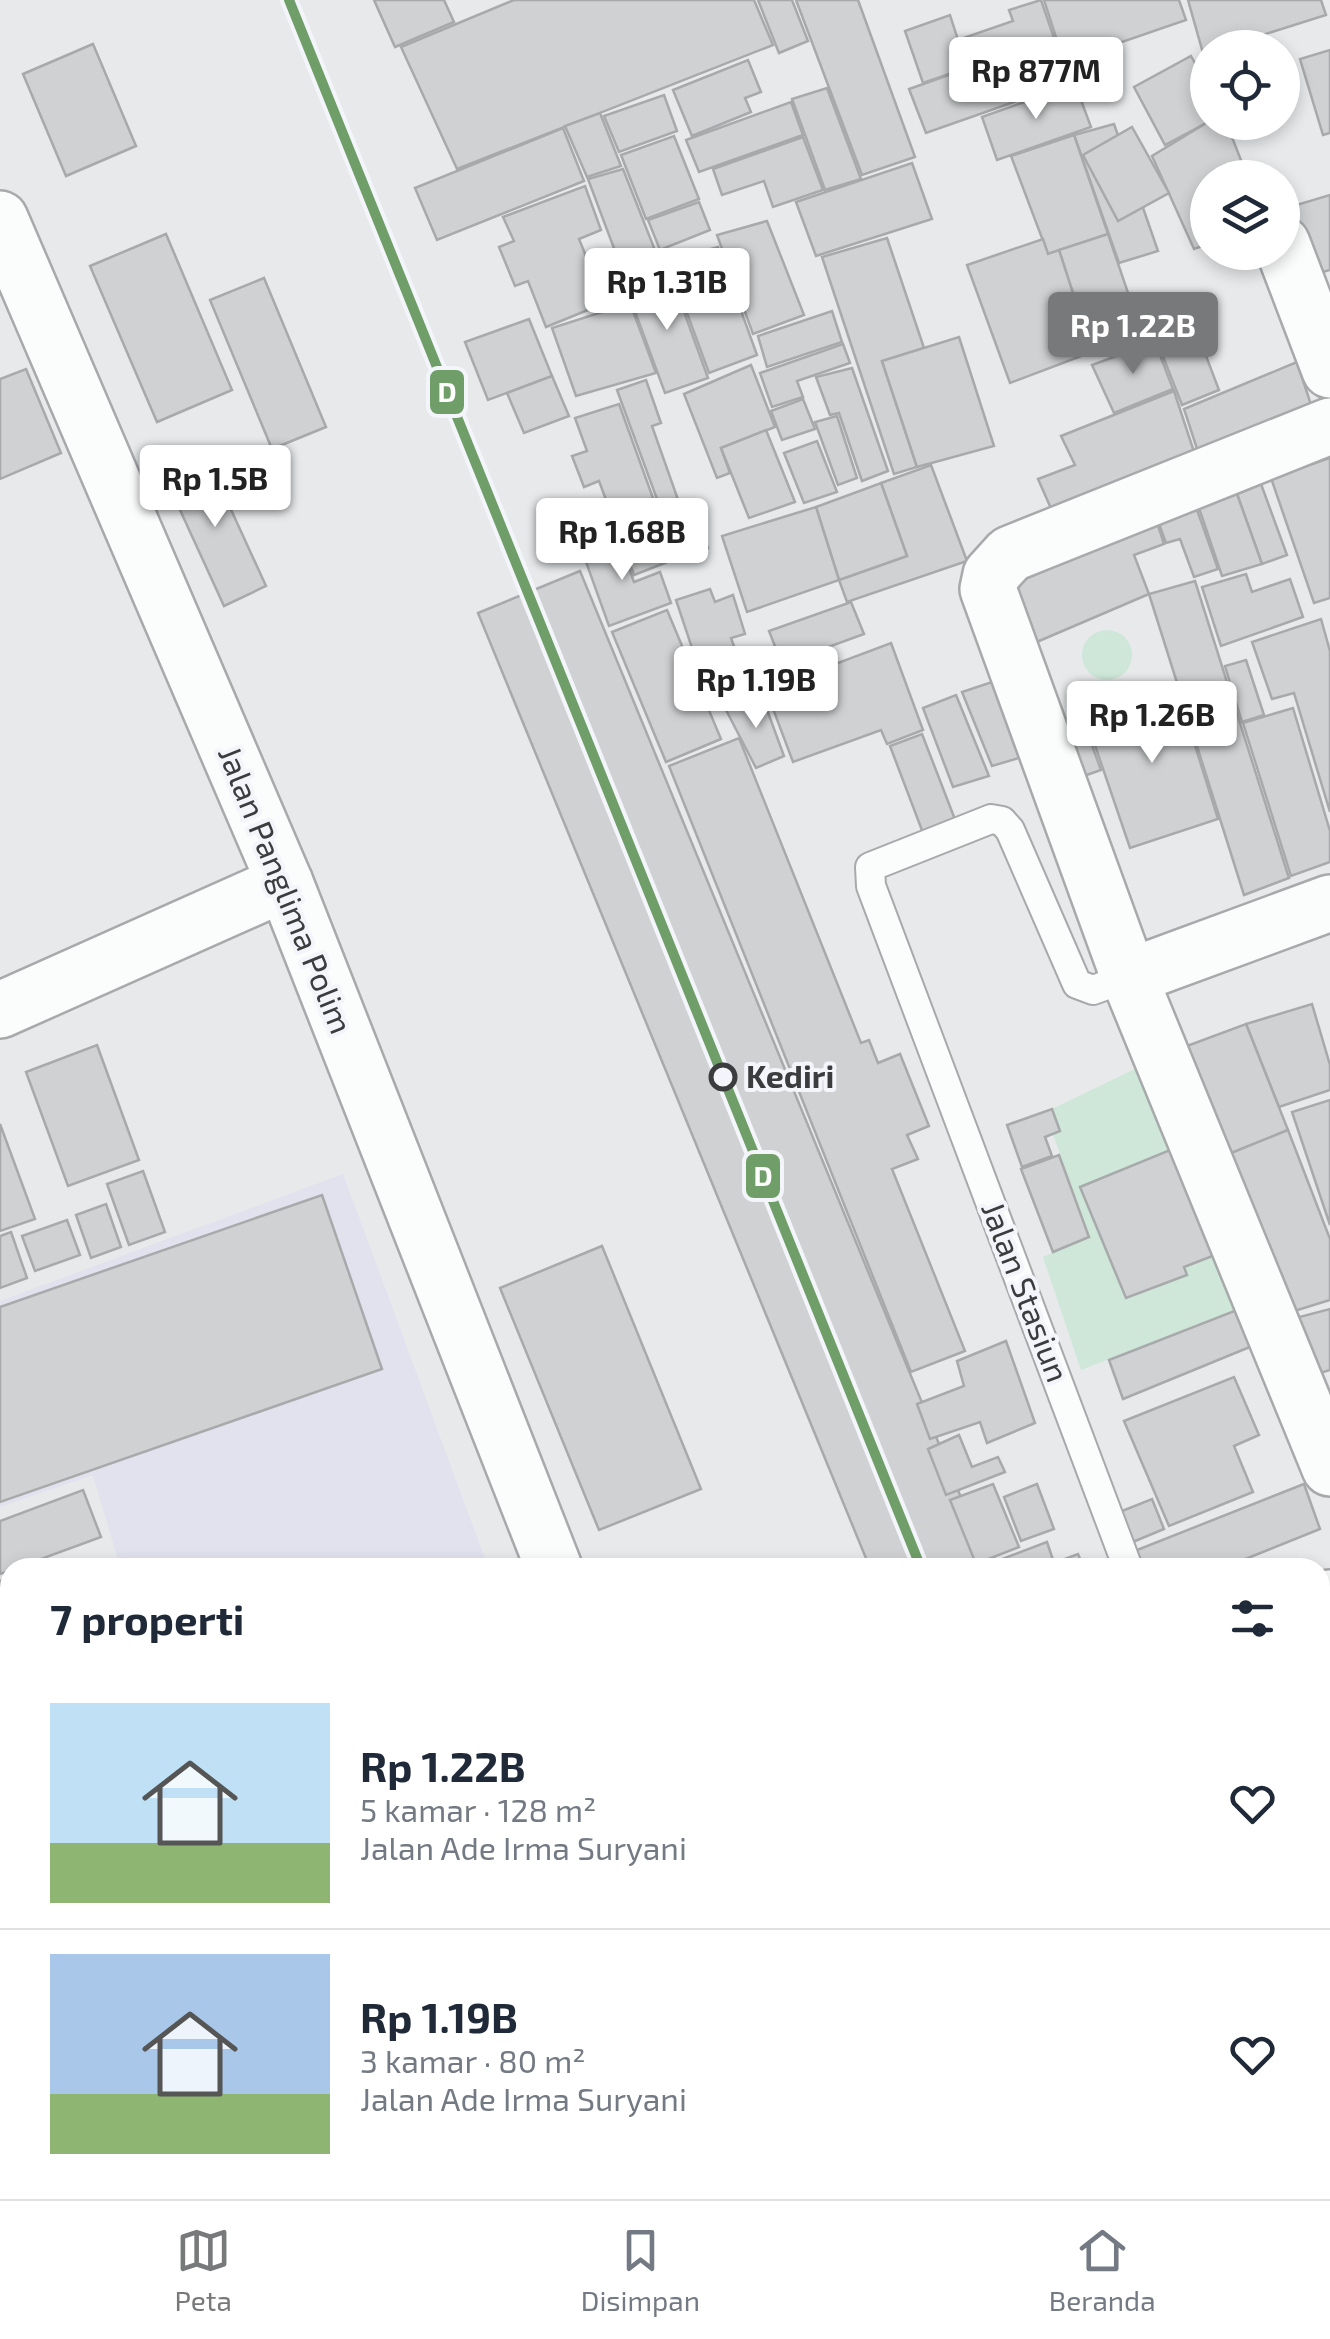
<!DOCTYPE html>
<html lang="id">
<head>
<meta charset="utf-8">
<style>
  :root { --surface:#fff; --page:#f2f2f3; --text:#1f2937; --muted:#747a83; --line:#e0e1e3; --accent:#77797a }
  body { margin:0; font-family:"Exo 2",sans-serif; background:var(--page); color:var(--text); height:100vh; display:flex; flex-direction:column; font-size:38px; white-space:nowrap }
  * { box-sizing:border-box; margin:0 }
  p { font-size:32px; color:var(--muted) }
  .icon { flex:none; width:55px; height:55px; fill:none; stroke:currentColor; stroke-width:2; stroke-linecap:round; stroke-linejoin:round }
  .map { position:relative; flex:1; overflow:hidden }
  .side { position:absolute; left:0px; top:1558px; width:1330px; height:642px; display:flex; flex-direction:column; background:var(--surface); border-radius:30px 30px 0 0; box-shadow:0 5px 15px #0003 }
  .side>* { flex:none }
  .fabs { position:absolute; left:1190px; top:30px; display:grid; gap:20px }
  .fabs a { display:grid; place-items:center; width:110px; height:110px; border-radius:50%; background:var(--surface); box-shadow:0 5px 15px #0003; font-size:50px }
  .price { position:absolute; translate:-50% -85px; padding:0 22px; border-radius:10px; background:#fff; color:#222; font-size:32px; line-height:65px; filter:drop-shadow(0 2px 5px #0008) }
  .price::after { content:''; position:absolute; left:50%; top:60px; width:30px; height:22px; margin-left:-15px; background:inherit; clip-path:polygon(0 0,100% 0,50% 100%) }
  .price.on { background:var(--accent); color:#fff }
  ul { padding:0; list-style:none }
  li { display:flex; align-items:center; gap:30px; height:250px; padding:0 50px }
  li+li { border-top:2px solid var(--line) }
  li span { display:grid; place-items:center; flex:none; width:280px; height:200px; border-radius:0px; color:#555 }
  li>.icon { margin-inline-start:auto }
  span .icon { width:120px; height:120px; fill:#fffc; stroke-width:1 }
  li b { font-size:42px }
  h2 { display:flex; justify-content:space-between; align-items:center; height:120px; padding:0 50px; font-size:42px }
  .tabs { display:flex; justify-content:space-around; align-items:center; height:140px; border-top:2px solid var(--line); background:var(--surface); font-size:28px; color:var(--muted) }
  .tabs a { display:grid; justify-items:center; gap:5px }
  .tabs .on { color:var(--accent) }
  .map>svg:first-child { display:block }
  .commercial { fill:#e2e1ee }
  .green { fill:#cee7d9 }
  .building { fill:#cfd1d3; stroke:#a8a9ab; stroke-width:2.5 }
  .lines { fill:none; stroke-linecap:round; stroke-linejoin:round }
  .lane-casing { stroke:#a8a9ab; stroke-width:32 }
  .street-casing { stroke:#a8a9ab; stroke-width:60 }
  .secondary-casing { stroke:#a8a9ab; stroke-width:60 }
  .lane { stroke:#fbfcfc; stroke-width:28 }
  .street { stroke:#fbfcfc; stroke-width:55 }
  .secondary { stroke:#fbfcfc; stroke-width:55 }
  .rail-1-casing { stroke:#f3f5fa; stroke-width:18 }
  .rail-1 { stroke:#6f9e68; stroke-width:10 }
  .stop-dot { fill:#f3f5fa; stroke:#3b3c3d; stroke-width:5 }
  .labels { text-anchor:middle; stroke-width:8; stroke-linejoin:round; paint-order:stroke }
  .street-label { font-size:32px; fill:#3b3c3d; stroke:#f3f5fa }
  .stop-label { font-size:32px; font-weight:bold; fill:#3b3c3d; stroke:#f3f5fa; text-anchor:start }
  .line-badge { stroke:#f3f5fa; stroke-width:4 }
  .badge-label { font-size:28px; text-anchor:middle; font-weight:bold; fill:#fff }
</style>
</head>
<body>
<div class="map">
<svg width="1330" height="2199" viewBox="0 0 1330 2199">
  <rect width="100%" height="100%" fill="#e7e9eb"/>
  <path class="commercial" d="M343,1174L488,1567H120L93,1475L0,1507V1301Z"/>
  <g class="green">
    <circle cx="1107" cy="655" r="25"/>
    <path d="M1168,1053L1267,1297L1081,1370L1043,1257L1089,1237L1053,1134L1060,1131L1052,1109Z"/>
  </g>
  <g class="building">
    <path d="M374,0H444L454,22L395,47Z"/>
    <path d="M514,0H754L773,45L457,169L401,47Z"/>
    <path d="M758,0H792L808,41L779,53Z"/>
    <path d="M796,0H858L915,157L862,175Z"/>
    <path d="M1041,0L1054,38L923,83L905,31L950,15L958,40L1013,21L1009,10Z"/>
    <path d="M1044,0H1179L1186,20L1064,62Z"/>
    <path d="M1188,0H1321L1326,15L1221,48H1208L1203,53Z"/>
    <path d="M1054,38L1071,82L926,133L909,89Z"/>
    <path d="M93,44L136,146L66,176L23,74Z"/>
    <path d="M1330,50V133L1323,135L1300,59Z"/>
    <path d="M1191,56L1208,86V122L1165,145L1134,87Z"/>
    <path d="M748,60L761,92L745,98L751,112L692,136L673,90Z"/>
    <path d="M1075,84L1091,127L997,160L982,117Z"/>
    <path d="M827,88L861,179L825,190L792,99Z"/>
    <path d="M664,95L677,131L619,152L604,116Z"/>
    <path d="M791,102L803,135L699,172L686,140Z"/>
    <path d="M600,113L621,166L587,177L565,126Z"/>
    <path d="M1208,122H1226L1248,178H1208V244L1194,249L1152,156Z"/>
    <path d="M1114,124L1158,251L1119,263L1074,135Z"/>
    <path d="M1132,127L1169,193L1118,221L1083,155Z"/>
    <path d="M563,128L584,181L437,240L415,188Z"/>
    <path d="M1074,135L1108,234L1048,254L1011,156Z"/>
    <path d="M674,136L699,199L646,219L621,155Z"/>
    <path d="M803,137L823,190L773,207L764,181L722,195L713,169Z"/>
    <path d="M912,163L932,219L816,256L796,202Z"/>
    <path d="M623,169L660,263L624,275L588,179Z"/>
    <path d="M585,186L601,230L579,239L605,303L546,327L528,281L515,286L499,247L514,241L503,217Z"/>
    <path d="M1330,195V270L1305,277L1283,209Z"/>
    <path d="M699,202L710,230L660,250L648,220Z"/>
    <path d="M767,221L804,315L753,334L717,235Z"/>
    <path d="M166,234L232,390L157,422L90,266Z"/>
    <path d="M1108,234L1143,337L1092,352L1059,250Z"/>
    <path d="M887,238L924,348L882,361L917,467L894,474L822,257Z"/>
    <path d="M1043,239L1048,254L1059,250L1092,352L1010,383L967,265Z"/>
    <path d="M718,247L757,355L709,373L668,261Z"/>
    <path d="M670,273L708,378L665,393L626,287Z"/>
    <path d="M264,278L326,427L272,449L210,300Z"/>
    <path d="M630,303L656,373L576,396L552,328Z"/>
    <path d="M832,311L842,342L767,367L758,336Z"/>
    <path d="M529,319L552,376L488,400L465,342Z"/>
    <path d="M1195,327L1219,390L1182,405L1157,341Z"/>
    <path d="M959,337L994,446L917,467L882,361Z"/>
    <path d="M1155,342L1173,389L1114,413L1092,365Z"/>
    <path d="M843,344L850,363L797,381L803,397L772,407L760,373Z"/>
    <path d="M1297,362L1315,417L1201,461L1184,409Z"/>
    <path d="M751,365L775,427L721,448L730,473L717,478L684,394Z"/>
    <path d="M852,368L888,471L862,481L839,413L830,415L816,377Z"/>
    <path d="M26,369L61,453L0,479V379Z"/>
    <path d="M552,376L569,416L524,433L507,393Z"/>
    <path d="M646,380L661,423L652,426L682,511L693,507L708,548L679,559L617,390Z"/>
    <path d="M1174,391L1198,464L1057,522L1038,479L1075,465L1061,436Z"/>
    <path d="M803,399L815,429L782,440L771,411Z"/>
    <path d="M619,404L675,559L634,575L599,481L584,487L572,456L587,451L575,418Z"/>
    <path d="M837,416L857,478L838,485L815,422Z"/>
    <path d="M766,430L795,502L749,518L721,448Z"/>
    <path d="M817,441L837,492L804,503L784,453Z"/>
    <path d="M206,455L266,586L224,606L164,475Z"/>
    <path d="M1330,458V598L1314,603L1271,478Z"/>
    <path d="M931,465L967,561L847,602L839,580L907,556L881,483Z"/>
    <path d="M881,483L907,556L839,580L816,507Z"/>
    <path d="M1261,484L1287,555L1262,564L1237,494Z"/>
    <path d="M1237,494L1262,564L1222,576L1199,508Z"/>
    <path d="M816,507L839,580L747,612L722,536Z"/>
    <path d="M1196,507L1218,569L1194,577L1180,539L1166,543L1158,521Z"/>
    <path d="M1157,522L1164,544L1134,555L1149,594L1018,650L993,593Z"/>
    <path d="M617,534L634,582L660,572L671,603L609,626L581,548Z"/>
    <path d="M580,571L990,1568H870L478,613Z"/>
    <path d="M1246,574L1252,592L1290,579L1303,617L1221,646L1202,587Z"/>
    <path d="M1195,581L1289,878L1244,895L1149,594Z"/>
    <path d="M710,589L715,602L733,595L745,634L731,638L745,677L706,690L676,600Z"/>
    <path d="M851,602L864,634L782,664L769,631Z"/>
    <path d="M667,610L721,739L666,762L612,632Z"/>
    <path d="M1321,619L1330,651V812L1294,693L1272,699L1252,642Z"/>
    <path d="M891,643L923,730L887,744L881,730L793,762L766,690Z"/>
    <path d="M1246,660L1264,715L1242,722L1225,666Z"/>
    <path d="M992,682L1022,757L992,766L962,692Z"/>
    <path d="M1176,685L1218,819L1130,848L1084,713Z"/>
    <path d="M956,695L989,776L953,787L923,708Z"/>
    <path d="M762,696L784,756L756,768L726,710Z"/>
    <path d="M1293,708L1330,831V862L1291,876L1243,723Z"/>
    <path d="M1086,729L1101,770L1070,781L1052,741Z"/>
    <path d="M922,734L956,822L923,833L890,746Z"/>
    <path d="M739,738L861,1043L869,1040L878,1063L900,1054L929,1126L907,1135L918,1159L892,1169L965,1351L911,1372L669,766Z"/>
    <path d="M1312,1004L1330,1065V1090L1279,1107L1246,1024Z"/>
    <path d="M1246,1024L1288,1130L1214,1160L1168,1053Z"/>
    <path d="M97,1045L139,1160L68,1186L26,1072Z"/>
    <path d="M1330,1100V1225L1292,1112Z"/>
    <path d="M1052,1109L1060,1131L1045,1137L1052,1156L1022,1167L1007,1125Z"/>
    <path d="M0,1124L35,1219L0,1231Z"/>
    <path d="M1288,1130L1330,1239V1300L1275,1317L1214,1160Z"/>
    <path d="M1170,1150L1215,1255L1184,1267L1187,1275L1126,1298L1080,1187Z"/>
    <path d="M1059,1155L1089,1237L1053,1252L1021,1169Z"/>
    <path d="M143,1171L165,1232L129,1245L107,1184Z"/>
    <path d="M322,1195L382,1369L0,1502V1307Z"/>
    <path d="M106,1204L121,1247L91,1258L76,1215Z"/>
    <path d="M67,1220L80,1255L35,1271L22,1236Z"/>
    <path d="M11,1232L27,1278L0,1288V1236Z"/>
    <path d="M602,1246L701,1489L599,1530L500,1288Z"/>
    <path d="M1247,1306L1262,1342L1123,1399L1109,1360Z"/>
    <path d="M1330,1309V1370L1310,1376L1288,1320Z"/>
    <path d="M1006,1341L1035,1423L987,1443L980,1422L930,1439L917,1404L964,1386L957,1361Z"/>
    <path d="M1234,1377L1259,1435L1234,1446L1253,1492L1169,1526L1124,1421Z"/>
    <path d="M959,1435L972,1467L998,1457L1005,1472L946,1495L928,1449Z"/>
    <path d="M993,1484L1019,1547L976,1564L950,1500Z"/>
    <path d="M1037,1484L1054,1529L1021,1541L1004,1497Z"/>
    <path d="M1304,1484L1320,1529L1223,1568H1137L1132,1552Z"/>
    <path d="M83,1490L101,1537L0,1574V1521Z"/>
    <path d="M1152,1499L1164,1529L1128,1544L1117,1513Z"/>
    <path d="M1047,1542L1054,1563L1078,1554L1084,1568L989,1564Z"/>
    <path d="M10,1577V1615L0,1618V1581Z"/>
    <path d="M10,1641V1686L0,1659V1645Z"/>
    <path d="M1330,1685V1773L1320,1776V1688Z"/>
    <path d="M10,1820V1913L0,1917V1823Z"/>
    <path d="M337,2190H439L442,2196L318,2199Z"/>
    <path d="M837,2190H902L906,2199H840Z"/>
    <path d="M1256,2190H1310L1314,2199H1260Z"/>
  </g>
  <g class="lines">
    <defs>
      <path id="lane" d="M1128,1568L871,886L870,867L991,819L1002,821L1010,830L1077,984L1093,990L1129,977"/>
      <g id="street">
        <path d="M1282,244L1330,370"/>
        <path d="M1330,426L1010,554L991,575L988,589L1129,977L1330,1468"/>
        <path d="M0,1010L285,883"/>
        <path d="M0,1723L10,1755"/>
        <path d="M0,2011L10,2008"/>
      </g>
      <g id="secondary">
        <path d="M0,219L285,883L554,1568"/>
        <path d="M1129,977L1330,903"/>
        <path d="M1320,1601L1330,1598"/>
        <path d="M1320,2039L1330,2063"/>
        <path d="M790,2190L793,2199"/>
      </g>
    </defs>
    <use href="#lane" class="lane-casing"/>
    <use href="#street" class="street-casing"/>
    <use href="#secondary" class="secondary-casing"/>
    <use href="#lane" class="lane"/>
    <use href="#street" class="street"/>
    <use href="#secondary" class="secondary"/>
    <defs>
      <path id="rail-1" d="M289,0L921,1568"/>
    </defs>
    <use href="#rail-1" class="rail-1-casing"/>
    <use href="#rail-1" class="rail-1"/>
  </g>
  <circle class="stop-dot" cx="723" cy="1077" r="12"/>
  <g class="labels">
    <g class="street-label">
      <text transform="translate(285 890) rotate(68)" y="11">Jalan Panglima Polim</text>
      <text transform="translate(1025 1292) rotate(69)" y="11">Jalan Stasiun</text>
    </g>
    <g class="stop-label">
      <text x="746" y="1088">Kediri</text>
    </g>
  </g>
  <g class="line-badge">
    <rect x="428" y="368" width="38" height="48" rx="10" fill="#6f9e68"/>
    <rect x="744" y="1152" width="38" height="48" rx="10" fill="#6f9e68"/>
  </g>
  <g class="badge-label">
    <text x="447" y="402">D</text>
    <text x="763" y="1186">D</text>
  </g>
</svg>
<div class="fabs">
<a><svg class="icon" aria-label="locate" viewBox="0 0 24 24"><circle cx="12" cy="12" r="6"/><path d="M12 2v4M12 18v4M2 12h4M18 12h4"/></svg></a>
<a><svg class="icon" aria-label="layers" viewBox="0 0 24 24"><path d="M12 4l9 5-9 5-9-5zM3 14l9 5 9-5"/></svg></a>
</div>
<b class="price" style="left:1036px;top:122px">Rp 877M</b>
<b class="price" style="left:667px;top:333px">Rp 1.31B</b>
<b class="price on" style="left:1133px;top:377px">Rp 1.22B</b>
<b class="price" style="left:215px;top:530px">Rp 1.5B</b>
<b class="price" style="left:622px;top:583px">Rp 1.68B</b>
<b class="price" style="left:756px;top:731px">Rp 1.19B</b>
<b class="price" style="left:1152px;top:766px">Rp 1.26B</b>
<section class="side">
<h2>7 properti<svg class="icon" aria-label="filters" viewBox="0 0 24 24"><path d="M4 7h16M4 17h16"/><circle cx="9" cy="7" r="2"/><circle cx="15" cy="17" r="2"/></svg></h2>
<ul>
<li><span style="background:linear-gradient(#bfe0f5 70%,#8fb573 0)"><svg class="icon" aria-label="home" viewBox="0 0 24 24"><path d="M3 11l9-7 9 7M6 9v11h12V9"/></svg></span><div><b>Rp 1.22B</b><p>5 kamar · 128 m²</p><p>Jalan Ade Irma Suryani</p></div><svg class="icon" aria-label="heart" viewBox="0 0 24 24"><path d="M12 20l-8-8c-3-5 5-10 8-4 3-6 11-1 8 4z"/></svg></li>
<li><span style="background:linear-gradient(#a9c7e8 70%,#8fb573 0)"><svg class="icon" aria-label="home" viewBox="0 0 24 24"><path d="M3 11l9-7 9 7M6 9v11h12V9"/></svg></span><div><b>Rp 1.19B</b><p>3 kamar · 80 m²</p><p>Jalan Ade Irma Suryani</p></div><svg class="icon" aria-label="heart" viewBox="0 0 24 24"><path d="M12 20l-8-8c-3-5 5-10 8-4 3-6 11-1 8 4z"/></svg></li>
</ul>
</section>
</div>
<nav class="tabs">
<a class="on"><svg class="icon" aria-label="map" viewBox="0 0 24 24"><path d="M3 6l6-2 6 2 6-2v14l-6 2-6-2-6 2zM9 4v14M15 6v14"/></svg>Peta</a>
<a><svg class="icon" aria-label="saved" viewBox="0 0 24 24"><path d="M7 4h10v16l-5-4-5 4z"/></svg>Disimpan</a>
<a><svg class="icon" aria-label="home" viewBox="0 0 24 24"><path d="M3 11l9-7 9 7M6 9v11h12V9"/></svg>Beranda</a>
</nav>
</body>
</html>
